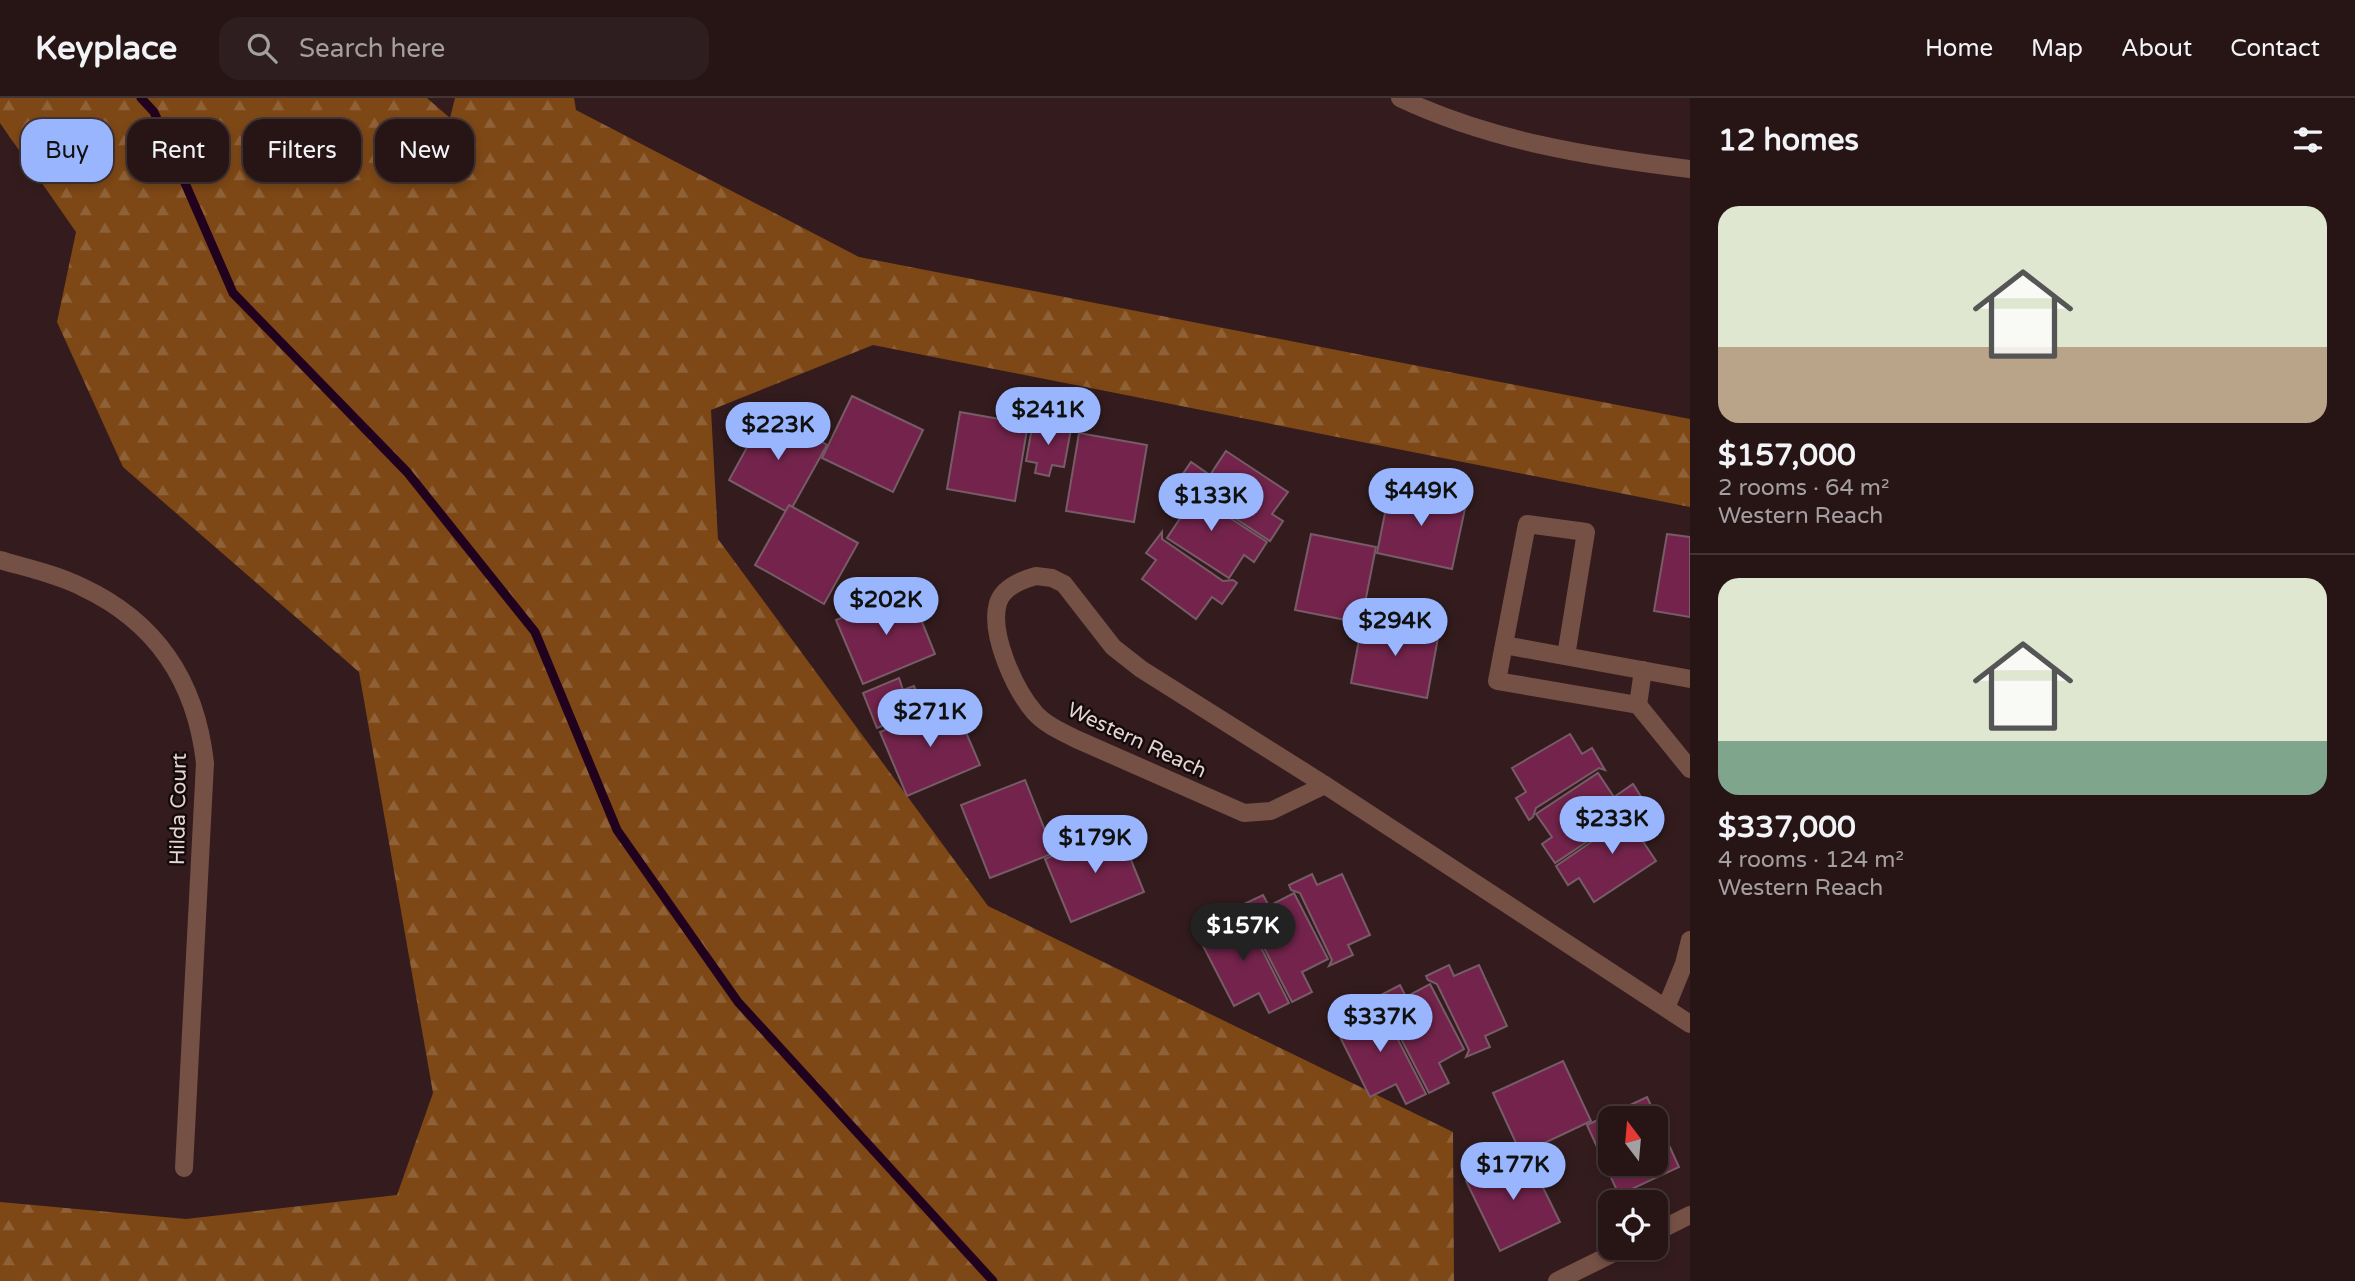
<!DOCTYPE html>
<html lang="en">
<head>
<meta charset="utf-8">
<style>
  :root { --surface:#271516; --page:#2f1e1f; --text:#f1f3f6; --muted:#a49fa1; --line:#433435; --accent:#98b5fd }
  body { margin:0; font-family:"Varela Round",sans-serif; background:var(--page); color:var(--text); height:100vh; display:flex; flex-direction:column; font-size:26px; white-space:nowrap }
  * { box-sizing:border-box; margin:0 }
  p { font-size:23px; color:var(--muted) }
  .icon { flex:none; width:38px; height:38px; fill:none; stroke:currentColor; stroke-width:2; stroke-linecap:round; stroke-linejoin:round }
  .map { position:relative; flex:1; overflow:hidden }
  .panel { display:flex; flex-direction:column; background:var(--surface); width:665px }
  .panel>* { flex:none }
  .banner { position:absolute; left:21px; top:21px; width:665px; height:63px; display:flex; gap:14px }
  .needle { width:46px; rotate:344deg }
  .tools { position:absolute; left:1598px; top:1008px; display:grid; gap:14px }
  .tools a { display:grid; place-items:center; width:70px; height:70px; border-radius:14px; background:var(--surface); box-shadow:0 4px 10px #0003,0 0 0 2px var(--line); font-size:35px }
  .price { position:absolute; translate:-50% -60px; padding:0 16px; border-radius:24px; background:var(--accent); color:#111; font-size:23px; line-height:46px; filter:drop-shadow(0 2px 4px #0008) }
  .price::after { content:''; position:absolute; left:50%; top:42px; width:21px; height:16px; margin-left:-10px; background:inherit; clip-path:polygon(0 0,100% 0,50% 100%) }
  .price.selected { background:#222; color:#fff }
  ul { padding:0; list-style:none }
  li { display:grid; align-content:center; gap:14px; height:371px; padding:0 28px }
  li+li { border-top:2px solid var(--line) }
  li span { display:grid; place-items:center; height:217px; border-radius:21px; color:#555 }
  li>.icon { margin-inline-start:auto }
  span .icon { width:126px; height:126px; fill:#fffc; stroke-width:1 }
  li b { font-size:30px }
  h2 { display:flex; justify-content:space-between; align-items:center; height:84px; padding:0 28px; font-size:30px }
  .chip { padding:0 24px; border-radius:21px; background:var(--surface); box-shadow:0 4px 10px #0003,0 0 0 2px var(--line); font-size:24px; line-height:63px }
  .chip.selected { background:var(--accent); color:#111 }
  header { display:flex; align-items:center; gap:42px; box-sizing:border-box; height:98px; padding:0 35px; background:var(--surface); border-bottom:2px solid var(--line) }
  header strong { font-size:33px }
  nav { display:flex; gap:38px; margin-inline-start:auto; font-size:24px }
  .search { width:490px; height:63px; background:var(--page); display:flex; align-items:center; gap:18px; box-sizing:border-box; padding:0 24px; border-radius:21px; color:var(--muted); font-size:26px }
  main { display:flex; flex:1; min-height:0 }
  .map>svg:first-child { display:block }
  .forest { fill:url(#forest-firs) }
  .lines { fill:none; stroke-linecap:round; stroke-linejoin:round }
  .stream { stroke:#21021e; stroke-width:9 }
  .building { fill:#74244c; stroke:#775c67; stroke-width:2; fill-rule:evenodd }
  .minor { stroke:#755045; stroke-width:18 }
  .labels { text-anchor:middle; stroke-width:5; stroke-linejoin:round; paint-order:stroke }
  .street-label { font-size:21px; fill:#e5d4d4; stroke:#140a0a }
</style>
</head>
<body>
<header>
<strong>Keyplace</strong>
<div class="search"><svg class="icon" aria-label="search" viewBox="0 0 24 24"><circle cx="10" cy="10" r="6"/><path d="M15 15l6 6"/></svg>Search here</div>
<nav><a>Home</a><a>Map</a><a>About</a><a>Contact</a></nav>
</header>
<main>
<div class="map">
<svg width="1690" height="1183" viewBox="0 0 1690 1183">
  <defs>
    <pattern id="forest-firs" width="22" height="20" patternUnits="userSpaceOnUse" patternTransform="scale(1.75)"><rect width="22" height="20" fill="#7d4716"/><path d="M5 1l3.5 6h-7zM16 11l3.5 6h-7z" fill="#8f6137"/></pattern>
  </defs>
  <rect width="100%" height="100%" fill="#341c1e"/>
  <path class="forest" d="M0,0H427L450,20L455,0H574L576,12L859,159L1690,321V409L873,247L711,312L718,441L988,808L1453,1034L1454,1183H0V1104L186,1121L397,1097L433,995L359,574L123,369L57,224L76,134L0,25Z"/>
  <g class="lines">
    <path class="stream" d="M141,0L154,14L233,195L407,374L535,534L617,732L738,904L993,1183"/>
  </g>
  <g class="building">
    <path d="M852,298L923,332L893,394L822,360Z"/>
    <path d="M767,313L827,347L789,415L729,382Z"/>
    <path d="M960,314L1028,326L1015,403L947,391Z"/>
    <path d="M1033,324L1071,331L1064,369L1052,367L1049,378L1035,375L1037,365L1026,363Z"/>
    <path d="M1079,335L1147,347L1134,424L1066,413Z"/>
    <path d="M1226,353L1288,394L1272,416L1283,423L1270,443L1178,383L1191,364L1210,377Z"/>
    <path d="M1176,385L1267,444L1254,464L1244,457L1229,480L1167,440L1183,416L1164,403Z"/>
    <path d="M1390,390L1466,406L1452,471L1377,455Z"/>
    <path d="M789,407L858,445L824,506L755,467Z"/>
    <path d="M1162,434V441L1223,483L1233,482L1237,485L1222,506L1212,499L1196,521L1142,481L1156,462L1146,455Z"/>
    <path d="M1311,436L1376,449L1361,525L1295,512Z"/>
    <path d="M1667,436L1690,439V519L1654,513Z"/>
    <path d="M909,492L935,556L863,586L836,522Z"/>
    <path d="M1363,520L1439,534L1427,600L1351,585Z"/>
    <path d="M899,580L903,592L914,588L920,602L910,606L914,616L877,630L863,595Z"/>
    <path d="M953,604L980,667L907,698L880,634Z"/>
    <path d="M1570,636L1582,656L1592,650L1605,672L1599,670L1536,710L1533,719L1529,722L1516,700L1526,694L1512,670Z"/>
    <path d="M1598,675L1614,699L1633,686L1645,705L1555,765L1542,746L1552,739L1536,716Z"/>
    <path d="M1025,682L1054,755L990,780L961,707Z"/>
    <path d="M1646,707L1659,726L1640,739L1656,763L1594,804L1579,780L1568,787L1556,768Z"/>
    <path d="M1118,730L1144,794L1071,824L1045,761Z"/>
    <path d="M1312,776L1317,787L1342,776L1370,837L1348,847L1353,857L1329,868L1332,862L1300,795L1291,792L1289,787Z"/>
    <path d="M1294,795L1328,861L1302,874L1312,894L1292,904L1242,807L1263,797L1269,808Z"/>
    <path d="M1240,808L1289,905L1269,915L1259,895L1234,908L1200,842L1225,830L1219,818Z"/>
    <path d="M1449,867L1454,878L1479,867L1507,928L1485,938L1490,949L1466,959L1469,952L1437,886L1428,882L1426,878Z"/>
    <path d="M1430,886L1464,951L1439,965L1449,985L1429,995L1379,898L1400,887L1406,899Z"/>
    <path d="M1376,899L1426,996L1406,1006L1396,986L1370,999L1337,933L1361,920L1356,910Z"/>
    <path d="M1563,963L1591,1023L1521,1056L1493,995Z"/>
    <path d="M1647,999L1679,1069L1619,1097L1587,1027ZM1610,1020H1656V1066H1610Z"/>
    <path d="M1526,1055L1560,1124L1500,1153L1466,1083Z"/>
  </g>
  <g class="lines">
    <g class="minor">
      <path d="M1400,0C1491,43 1591,59 1690,71"/>
      <path d="M0,462C27,470 56,476 82,489C157,524 196,584 205,665L184,1070"/>
      <path d="M1036,478L1052,480L1064,486L1113,549L1141,571L1325,687L1271,713L1244,715L1076,641C1062,634 1046,627 1035,615C1015,592 989,536 998,505C1003,489 1021,482 1036,478Z"/>
      <path d="M1504,547L1690,581"/>
      <path d="M1566,558L1586,434L1527,426L1497,583L1638,607L1690,671"/>
      <path d="M1638,607L1643,572"/>
      <path d="M1325,687L1690,926"/>
      <path d="M1666,910L1684,866L1690,842"/>
      <path d="M1656,1134L1690,1117"/>
      <path d="M1557,1183L1624,1150"/>
    </g>
  </g>
  <g class="labels">
    <g class="street-label">
      <text transform="translate(1137 642) rotate(25)" y="7">Western Reach</text>
      <text transform="translate(178 711) rotate(-89)" y="7">Hilda Court</text>
    </g>
  </g>
</svg>
<div class="tools">
<a><svg class="needle" viewBox="-14 -14 28 28"><path d="M0-13l5 13h-10z" fill="#e53935"/><path d="M0 13l5-13h-10z" fill="#a49fa1"/></svg></a>
<a><svg class="icon" aria-label="locate" viewBox="0 0 24 24"><circle cx="12" cy="12" r="6"/><path d="M12 2v4M12 18v4M2 12h4M18 12h4"/></svg></a>
</div>
<b class="price" style="left:1048px;top:349px">$241K</b>
<b class="price" style="left:778px;top:364px">$223K</b>
<b class="price" style="left:1421px;top:430px">$449K</b>
<b class="price" style="left:1211px;top:435px">$133K</b>
<b class="price" style="left:886px;top:539px">$202K</b>
<b class="price" style="left:1395px;top:560px">$294K</b>
<b class="price" style="left:930px;top:651px">$271K</b>
<b class="price" style="left:1612px;top:758px">$233K</b>
<b class="price" style="left:1095px;top:777px">$179K</b>
<b class="price selected" style="left:1243px;top:865px">$157K</b>
<b class="price" style="left:1380px;top:956px">$337K</b>
<b class="price" style="left:1513px;top:1104px">$177K</b>
<div class="banner">
<a class="chip selected">Buy</a>
<a class="chip">Rent</a>
<a class="chip">Filters</a>
<a class="chip">New</a>
</div>
</div>
<section class="panel">
<h2>12 homes<svg class="icon" aria-label="filters" viewBox="0 0 24 24"><path d="M4 7h16M4 17h16"/><circle cx="9" cy="7" r="2"/><circle cx="15" cy="17" r="2"/></svg></h2>
<ul>
<li><span style="background:linear-gradient(#dfe7d0 65%,#b9a48a 0)"><svg class="icon" aria-label="home" viewBox="0 0 24 24"><path d="M3 11l9-7 9 7M6 9v11h12V9"/></svg></span><div><b>$157,000</b><p>2 rooms · 64 m²</p><p>Western Reach</p></div></li>
<li><span style="background:linear-gradient(#dfe7d0 75%,#7fa58c 0)"><svg class="icon" aria-label="home" viewBox="0 0 24 24"><path d="M3 11l9-7 9 7M6 9v11h12V9"/></svg></span><div><b>$337,000</b><p>4 rooms · 124 m²</p><p>Western Reach</p></div></li>
</ul>
</section>
</main>
</body>
</html>
